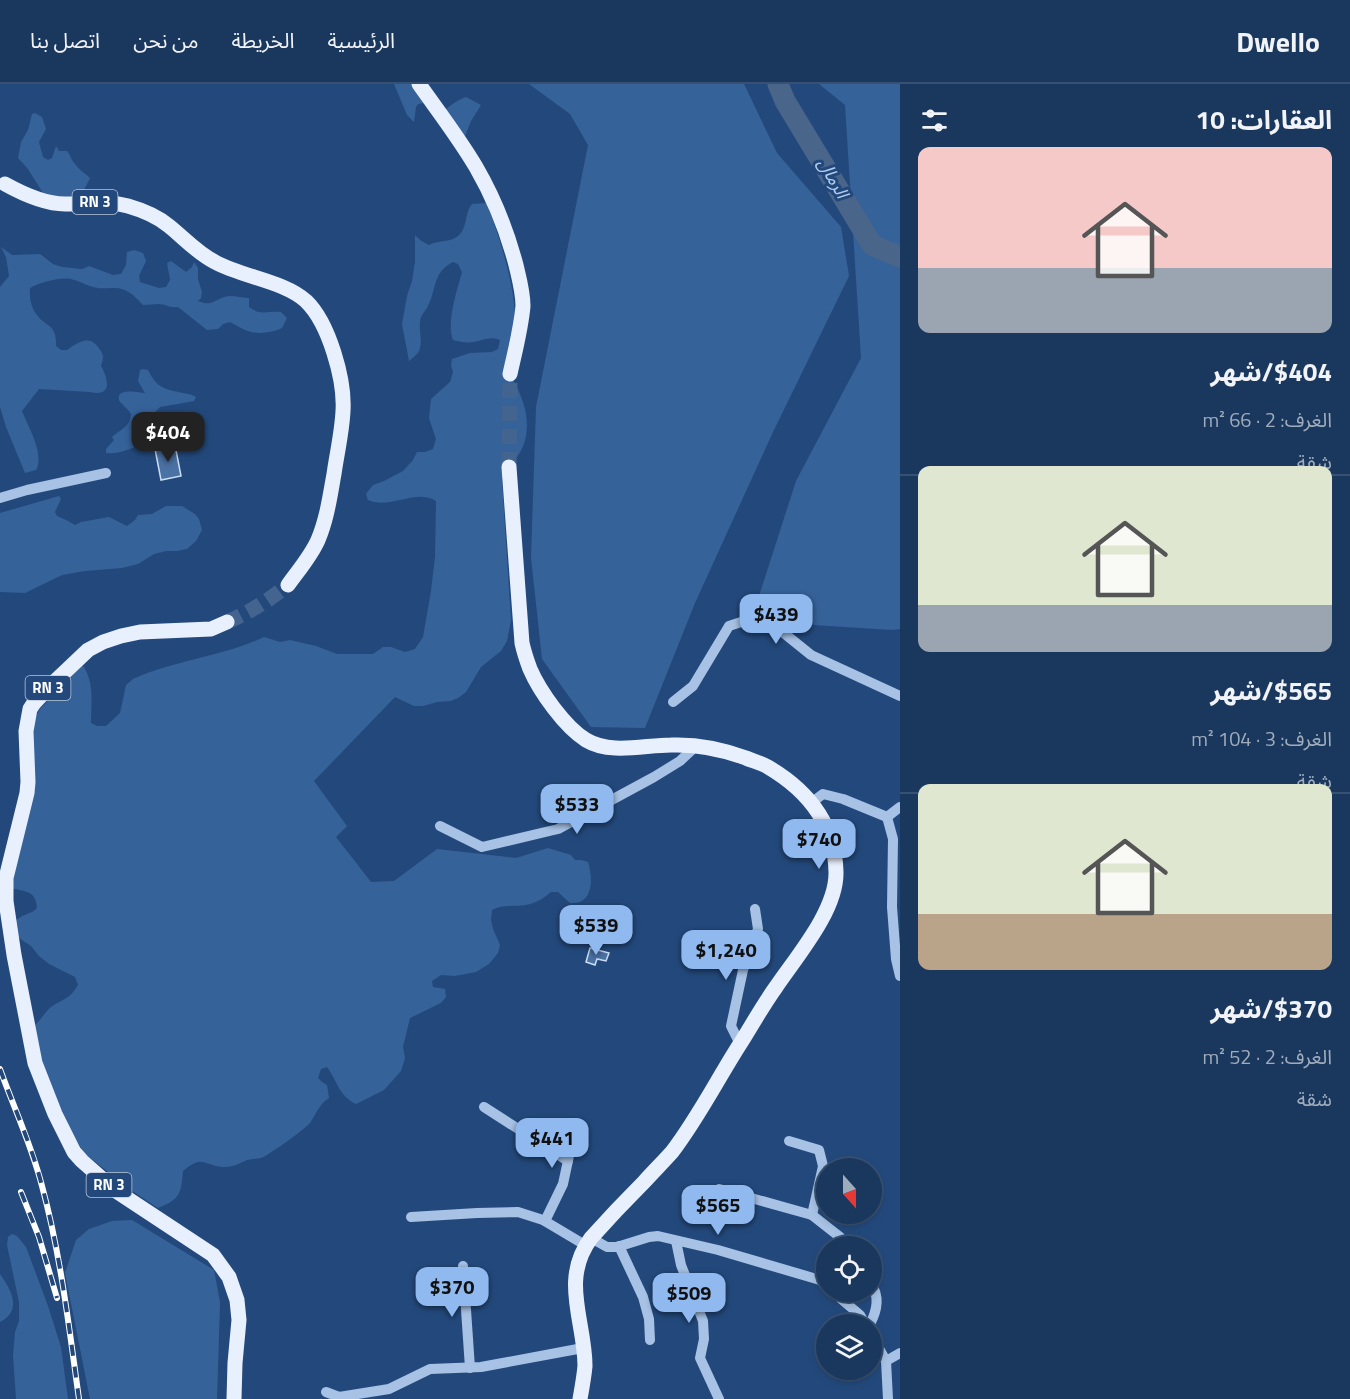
<!DOCTYPE html>
<html lang="ar">
<head>
<meta charset="utf-8">
<style>
  :root { --surface:#1a375d; --page:#274266; --text:#f1f3f6; --muted:#9facbc; --line:#385172; --accent:#90b9f0 }
  body { margin:0; font-family:"Titillium Web","Noto Sans Arabic",sans-serif; background:var(--page); color:var(--text); direction:rtl; height:100vh; display:flex; flex-direction:column; font-size:22px; white-space:nowrap }
  * { box-sizing:border-box; margin:0 }
  p { font-size:20px; color:var(--muted) }
  .icon { flex:none; width:33px; height:33px; fill:none; stroke:currentColor; stroke-width:2; stroke-linecap:round; stroke-linejoin:round }
  .map { position:relative; flex:1; overflow:hidden; direction:ltr }
  .side { display:flex; flex-direction:column; background:var(--surface); width:450px }
  .side>* { flex:none }
  .needle { width:39px; rotate:159deg }
  .tools { position:absolute; left:816px; top:1074px; display:grid; gap:12px }
  .tools a { display:grid; place-items:center; width:66px; height:66px; border-radius:50%; background:var(--surface); box-shadow:0 3px 9px #0003,0 0 0 2px var(--line); font-size:30px }
  .price { position:absolute; translate:-50% -51px; padding:0 14px; border-radius:12px; background:var(--accent); color:#111; font-size:20px; line-height:39px; filter:drop-shadow(0 2px 3px #0008) }
  .price::after { content:''; position:absolute; left:50%; top:36px; width:18px; height:14px; margin-left:-9px; background:inherit; clip-path:polygon(0 0,100% 0,50% 100%) }
  .price.selected { background:#222; color:#fff }
  ul { padding:0; list-style:none }
  li { display:grid; align-content:center; gap:12px; height:318px; padding:0 18px }
  li+li { border-top:2px solid var(--line) }
  li span { display:grid; place-items:center; height:186px; border-radius:12px; color:#555 }
  li>.icon { margin-inline-start:auto }
  span .icon { width:108px; height:108px; fill:#fffc; stroke-width:1 }
  li b { font-size:26px }
  h2 { display:flex; justify-content:space-between; align-items:center; height:72px; padding:0 18px; font-size:26px }
  header { display:flex; align-items:center; gap:36px; box-sizing:border-box; height:84px; padding:0 30px; background:var(--surface); border-bottom:2px solid var(--line) }
  header strong { font-size:28px }
  nav { display:flex; gap:33px; margin-inline-start:auto; font-size:21px }
  main { display:flex; flex:1; min-height:0 }
  .map>svg:first-child { display:block }
  .green { fill:#36629a }
  .lines { fill:none; stroke-linecap:round; stroke-linejoin:round }
  .river { stroke:#49658a; stroke-width:21 }
  .building { fill:#4b72a5; stroke:#caddf4; stroke-width:1.5 }
  .major-tunnel { stroke:#446490; stroke-width:15; stroke-dasharray:15 8; stroke-linecap:butt }
  .minor { stroke:#a7c2e5; stroke-width:10 }
  .major { stroke:#e8effd; stroke-width:15 }
  .rail-casing { stroke:#fff; stroke-width:6 }
  .rail { stroke:#23497c; stroke-width:4; stroke-dasharray:11; stroke-linecap:butt }
  .labels { text-anchor:middle; stroke-width:6; stroke-linejoin:round; paint-order:stroke }
  .shield { fill:#23497c; stroke:#bdc8d8; stroke-width:1.5 }
  .shield-label { font-size:15px; font-weight:bold; fill:#fff }
  .water-label { font-size:18px; font-style:italic; fill:#b2cced; stroke:#23497c }
</style>
</head>
<body>
<header>
<strong>Dwello</strong>
<nav><a>الرئيسية</a><a>الخريطة</a><a>من نحن</a><a>اتصل بنا</a></nav>
</header>
<main>
<section class="side">
<h2>العقارات: 10<svg class="icon" aria-label="filters" viewBox="0 0 24 24"><path d="M4 7h16M4 17h16"/><circle cx="9" cy="7" r="2"/><circle cx="15" cy="17" r="2"/></svg></h2>
<ul>
<li><span style="background:linear-gradient(#f6c9c9 65%,#9aa5b1 0)"><svg class="icon" aria-label="home" viewBox="0 0 24 24"><path d="M3 11l9-7 9 7M6 9v11h12V9"/></svg></span><div><b>$404/شهر</b><p>الغرف: 2 · 66 m²</p><p>شقة</p></div></li>
<li><span style="background:linear-gradient(#dfe7d0 75%,#9aa5b1 0)"><svg class="icon" aria-label="home" viewBox="0 0 24 24"><path d="M3 11l9-7 9 7M6 9v11h12V9"/></svg></span><div><b>$565/شهر</b><p>الغرف: 3 · 104 m²</p><p>شقة</p></div></li>
<li><span style="background:linear-gradient(#dfe7d0 70%,#b9a48a 0)"><svg class="icon" aria-label="home" viewBox="0 0 24 24"><path d="M3 11l9-7 9 7M6 9v11h12V9"/></svg></span><div><b>$370/شهر</b><p>الغرف: 2 · 52 m²</p><p>شقة</p></div></li>
</ul>
</section>
<div class="map">
<svg width="900" height="1315" viewBox="0 0 900 1315">
  <rect width="100%" height="100%" fill="#23497c"/>
  <g class="green">
    <path d="M394,0H413L424,19L418,20L416,23L414,38L407,31Z"/>
    <path d="M529,0H744L777,69L841,143L849,192L773,348L695,519L645,644L591,643L542,575L531,474L536,323L588,61L570,30Z"/>
    <path d="M819,0H900V545L892,546L751,537L796,397L861,274L845,21Z"/>
    <path d="M466,13L481,21L471,37L463,57L443,28C450,21 456,17 466,13Z"/>
    <path d="M35,29L42,33L46,45L39,58L43,73L48,76L52,74L56,62L59,67H67C71,72 71,76 75,80C79,86 85,89 90,94L82,110L69,116L43,109L28,85L18,74L21,58L28,46L32,30Z"/>
    <path d="M487,119C499,153 513,194 515,231C515,239 512,246 510,254C508,264 508,275 509,286C510,292 514,297 517,303C524,319 529,333 526,352C522,374 509,378 502,396L511,536L507,557L501,567L481,583L466,608L458,614L451,617L437,618L423,622H414L395,613L314,697L347,742L336,753L371,798L394,797L437,765L516,774L548,764L571,771L575,776H581L588,778C592,791 594,811 580,818C577,819 573,819 570,819L558,808H551C545,813 538,818 530,820C517,824 504,819 492,826L491,836L493,845L500,861L498,869L489,880L476,888L455,892L441,891L432,897L433,903L445,905L446,913L441,919L410,934L403,963L405,974L401,987L384,1006L356,1020C338,1011 338,998 327,983L321,985L318,994L322,998L327,1001L329,1014C319,1020 317,1029 310,1039C305,1045 269,1071 261,1074C257,1075 252,1075 247,1076C240,1079 234,1083 225,1083C204,1083 204,1069 183,1087C181,1109 181,1115 158,1124L131,1106L84,1069L68,1042L45,992L34,942C41,936 44,929 51,923C64,914 69,916 78,901L75,893L49,880L39,872L31,862L22,856L16,851L14,839C23,828 30,832 37,824C36,806 25,808 11,804L31,651L36,632L40,625L82,580C95,599 91,617 91,639L97,642H106L120,629L126,601L133,595C175,576 222,573 264,553L280,558L290,556L316,562L337,570H373L383,563H391L405,568L415,565L423,553L431,507L435,473L436,417C416,404 390,426 368,416L366,410L373,401L384,397L403,387L413,376L417,368H425L433,365L436,355L429,334L431,315L450,298L453,288L451,281L452,275L470,269L492,268L498,265L500,256C491,252 484,256 474,258C467,259 460,258 453,256C446,238 457,207 462,188L458,180L453,178C432,189 437,204 428,222C425,228 420,231 420,239C419,247 423,258 419,267C417,271 411,275 409,277L402,240L407,212L412,197L415,178V151L420,156L429,161C438,156 449,159 458,152C468,144 464,130 472,120Z"/>
    <path d="M1,163L12,171L40,170L53,180L62,183L82,185L89,182L113,191L121,190L126,181L127,168L134,166L143,169L146,177L139,192L140,198L159,204L166,203L170,196L167,179L171,177L186,188L192,183L194,178L198,184V195L202,208L201,214L198,217C214,224 215,213 230,212C236,212 243,214 249,214V223C261,232 267,227 281,228L287,234L282,244C274,248 258,251 248,247C242,245 236,241 230,238L223,240L218,245L207,246L178,223C169,224 166,220 158,220C153,220 149,221 143,221C134,211 126,203 112,204C105,204 100,205 93,203C86,201 79,197 71,195C60,193 41,198 30,204C29,217 32,229 44,238C48,241 52,243 54,248C56,252 56,258 56,262L61,266H67C76,259 89,250 98,263C99,264 103,270 103,272C103,276 102,279 101,282C109,296 112,313 90,308L39,305L22,327C28,342 45,371 36,386L25,389L6,343L0,323V203L9,192L6,173Z"/>
    <path d="M143,285L148,286C157,304 164,305 183,309C188,310 191,310 196,313L194,317L160,323L154,329L156,335L171,333H176L177,339L173,346L142,351L143,357C138,364 115,371 106,369V365L114,356L112,353C121,345 130,343 131,330C129,326 121,319 120,318C113,303 139,308 145,309L138,297L140,286Z"/>
    <path d="M59,412L61,415L55,428L57,432L66,436L75,441L81,438L109,433L127,442L135,436L138,431L152,430L166,422H182L195,430L199,435L202,446L196,457L187,465L177,467H166L154,470L138,480L122,484L85,487L62,491L25,509L0,508V429Z"/>
    <path d="M132,1136L214,1186L220,1218L217,1315H90L65,1189L76,1156L89,1145L112,1137Z"/>
    <path d="M12,1150L17,1152L26,1163L48,1222L61,1263L68,1315H16L13,1271L15,1248L19,1237V1218L7,1161L8,1153Z"/>
    <path d="M0,1190C11,1206 23,1226 0,1238Z"/>
  </g>
  <g class="lines">
    <path class="river" d="M778,0L785,17L872,161L900,173"/>
  </g>
  <g class="building">
    <path d="M175,361L181,392L161,396L155,365Z"/>
    <path d="M590,864L609,869L606,877L597,875L595,881L586,878Z"/>
  </g>
  <g class="lines">
    <g class="major-tunnel">
      <path d="M509,383L510,290"/>
      <path d="M227,538C250,528 268,517 288,501"/>
    </g>
    <g class="minor">
      <path d="M0,414L27,406L106,389"/>
      <path d="M673,618L693,602L729,542L741,538L768,542L780,546L811,571L900,612"/>
      <path d="M811,719L823,710L843,715L887,733L900,723"/>
      <path d="M887,733L893,755L892,823L896,875L900,892"/>
      <path d="M440,742L482,763L558,745L654,693L680,677L696,662"/>
      <path d="M740,960L731,942L743,886L758,845L755,825"/>
      <path d="M484,1023L568,1077"/>
      <path d="M789,1057L819,1066L823,1082L812,1131"/>
      <path d="M719,1105L812,1131L840,1153L846,1162"/>
      <path d="M411,1133L477,1129L518,1128L543,1136L585,1161"/>
      <path d="M545,1137L563,1100L576,1039"/>
      <path d="M591,1154L607,1163H617L649,1153L658,1152L718,1166L820,1196L826,1202"/>
      <path d="M676,1157L681,1181L703,1237L704,1255L700,1274L719,1315"/>
      <path d="M619,1162L643,1213L649,1235L650,1256"/>
      <path d="M463,1182L470,1284"/>
      <path d="M833,1208L860,1231L865,1240"/>
      <path d="M870,1240C877,1227 880,1214 872,1201"/>
      <path d="M872,1252L886,1277"/>
      <path d="M326,1308L339,1313L389,1305L430,1285L481,1283L583,1264"/>
      <path d="M888,1315L886,1277L900,1269"/>
    </g>
    <g class="major">
      <path d="M419,0C438,27 459,54 476,83C494,114 507,147 516,181C519,194 523,208 523,222C521,245 515,267 510,290"/>
      <path d="M5,100C23,110 44,120 65,120C86,121 106,116 128,122C142,126 157,132 169,142C184,154 197,169 215,178C242,193 284,197 306,217C329,239 345,296 343,327C342,348 337,369 334,390C330,412 327,435 318,456C311,472 298,487 288,501"/>
      <path d="M509,383L522,559C524,568 527,577 530,585C540,608 565,643 586,656C611,671 644,661 671,661C698,660 722,665 746,674C753,677 761,679 768,683C807,706 835,740 836,788C837,826 797,872 776,903C763,921 752,941 740,960C717,996 698,1034 672,1068C663,1078 653,1088 644,1098C626,1116 608,1135 591,1154C560,1196 585,1237 585,1282C584,1293 582,1304 580,1315"/>
      <path d="M227,538L211,545L140,548L121,552L103,558L88,566L49,603L34,619L30,625L26,647L28,698L27,709L6,794V817L14,871L35,979L55,1030L74,1068L82,1077L116,1107L213,1171L229,1193L237,1216L239,1236L235,1279L234,1315"/>
    </g>
    <defs>
      <g id="rail">
        <path d="M0,985C14,1024 32,1062 42,1102C61,1172 69,1244 79,1315"/>
        <path d="M21,1108L39,1153L57,1214"/>
      </g>
    </defs>
    <use href="#rail" class="rail-casing"/>
    <use href="#rail" class="rail"/>
  </g>
  <g class="labels">
    <g class="shield">
      <rect x="72.5" y="106" width="45" height="24" rx="4.5"/>
      <rect x="25.5" y="592" width="45" height="24" rx="4.5"/>
      <rect x="86.5" y="1089" width="45" height="24" rx="4.5"/>
    </g>
    <g class="shield-label">
      <text x="95" y="123">RN 3</text>
      <text x="48" y="609">RN 3</text>
      <text x="109" y="1106">RN 3</text>
    </g>
    <g class="water-label">
      <text transform="translate(833 94) rotate(60)" y="6">الرمال</text>
    </g>
  </g>
</svg>
<div class="tools">
<a><svg class="needle" viewBox="-14 -14 28 28"><path d="M0-13l5 13h-10z" fill="#e53935"/><path d="M0 13l5-13h-10z" fill="#9facbc"/></svg></a>
<a><svg class="icon" aria-label="locate" viewBox="0 0 24 24"><circle cx="12" cy="12" r="6"/><path d="M12 2v4M12 18v4M2 12h4M18 12h4"/></svg></a>
<a><svg class="icon" aria-label="layers" viewBox="0 0 24 24"><path d="M12 4l9 5-9 5-9-5zM3 14l9 5 9-5"/></svg></a>
</div>
<b class="price selected" style="left:168px;top:379px">$404</b>
<b class="price" style="left:776px;top:561px">$439</b>
<b class="price" style="left:577px;top:751px">$533</b>
<b class="price" style="left:819px;top:786px">$740</b>
<b class="price" style="left:596px;top:872px">$539</b>
<b class="price" style="left:726px;top:897px">$1,240</b>
<b class="price" style="left:552px;top:1085px">$441</b>
<b class="price" style="left:718px;top:1152px">$565</b>
<b class="price" style="left:452px;top:1234px">$370</b>
<b class="price" style="left:689px;top:1240px">$509</b>
</div>
</main>
</body>
</html>
